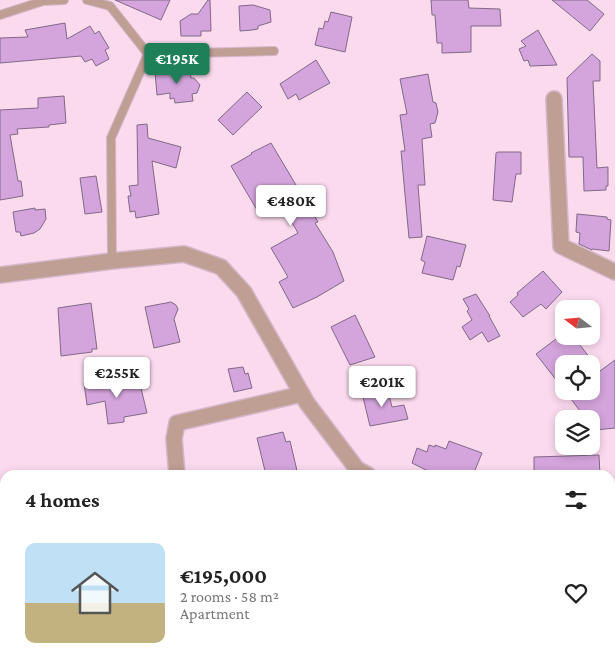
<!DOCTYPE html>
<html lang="en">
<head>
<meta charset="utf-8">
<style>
  :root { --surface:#fff; --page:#f2f2f2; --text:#222; --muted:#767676; --line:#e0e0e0; --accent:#1e8058 }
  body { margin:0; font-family:"Crimson Pro",serif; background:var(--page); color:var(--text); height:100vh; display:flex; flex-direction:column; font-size:19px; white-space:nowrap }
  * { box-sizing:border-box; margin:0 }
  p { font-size:16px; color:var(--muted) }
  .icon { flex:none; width:28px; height:28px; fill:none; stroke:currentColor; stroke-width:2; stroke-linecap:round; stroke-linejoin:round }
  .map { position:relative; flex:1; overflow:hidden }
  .details { position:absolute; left:0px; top:470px; width:615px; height:196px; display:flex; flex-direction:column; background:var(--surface); border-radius:15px 15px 0 0; box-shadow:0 2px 8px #0003 }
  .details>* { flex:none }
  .needle { width:32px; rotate:286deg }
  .fabs { position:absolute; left:555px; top:300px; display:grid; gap:10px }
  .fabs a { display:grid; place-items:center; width:45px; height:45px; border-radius:10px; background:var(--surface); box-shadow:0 2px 8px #0003; font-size:25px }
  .price { position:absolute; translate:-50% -42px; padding:0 11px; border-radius:5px; background:#fff; color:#222; font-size:16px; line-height:32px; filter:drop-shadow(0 1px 2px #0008) }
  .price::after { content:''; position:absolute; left:50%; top:30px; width:15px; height:11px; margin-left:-8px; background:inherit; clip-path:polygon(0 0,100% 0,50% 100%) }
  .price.on { background:var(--accent); color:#fff }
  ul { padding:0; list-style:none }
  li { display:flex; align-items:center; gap:15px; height:125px; padding:0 25px }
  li+li { border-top:1px solid var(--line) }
  li span { display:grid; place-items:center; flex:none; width:140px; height:100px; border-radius:10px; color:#555 }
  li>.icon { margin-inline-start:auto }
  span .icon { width:60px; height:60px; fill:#fffc; stroke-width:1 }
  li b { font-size:21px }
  h2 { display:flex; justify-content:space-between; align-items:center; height:60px; padding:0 25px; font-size:21px }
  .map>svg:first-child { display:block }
  .building { fill:#d4a4dc; stroke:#826887 }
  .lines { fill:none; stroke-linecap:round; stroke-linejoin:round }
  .service-casing { stroke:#d3b6c8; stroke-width:10 }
  .minor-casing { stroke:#d3b6c8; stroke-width:18 }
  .service { stroke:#bf9f93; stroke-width:8 }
  .minor { stroke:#bf9f93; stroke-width:15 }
</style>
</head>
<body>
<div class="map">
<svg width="615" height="666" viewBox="0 0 615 666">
  <rect width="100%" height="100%" fill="#fbdaee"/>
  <g class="building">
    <path d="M115,0H170L161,20Z"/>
    <path d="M208,0H210L211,31H201V36H181L180,21L191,14H198Z"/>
    <path d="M431,0H468L469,8L500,9L501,26H471V52L442,53V43H437L435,15H432Z"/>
    <path d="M552,0H587L604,14L590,31Z"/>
    <path d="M253,5L270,10L271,22L258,26V29L252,30L240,31L239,6Z"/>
    <path d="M331,12L352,17L345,52L315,45L319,28L323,29L325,21L328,22Z"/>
    <path d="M65,23L67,39L90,26L95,34L99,31L109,48L105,50L109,59L96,66L92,59L85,62L81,56L0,63V38L28,37L25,30Z"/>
    <path d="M538,30L557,65L530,66L528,60L524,61L519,49L526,46L521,41Z"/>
    <path d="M592,54L600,61V81H593L597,168L608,167V186H606V190L584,191L583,157H569L567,78Z"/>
    <path d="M316,60L330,83L299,100L296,94L288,99L280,84Z"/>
    <path d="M190,70L191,78H194L200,85L197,93L192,94L193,101L175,103L174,98L170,99V93L157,95L155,72Z"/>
    <path d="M428,74L433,102L436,103L438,112L435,123L430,124L432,137L422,139L425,185H418L422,237L409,238L401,151H405L400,115L407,114L400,79Z"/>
    <path d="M247,92L262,107L233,135L218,120Z"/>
    <path d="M64,96L66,123L49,125V127L17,129L18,134L10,135L18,181H21L23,196L0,200V110L38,108V98Z"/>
    <path d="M147,124L148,138L181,147L176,168L152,161L159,214L136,218L135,211L130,212L128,196H131L129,186L138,185L137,125Z"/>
    <path d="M271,143L318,222L315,223L333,252L344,281L317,297L293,308L279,282L288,277L271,248L298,233L281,203L260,215L231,166L252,154L251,153Z"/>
    <path d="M498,152H521V174H516L512,202L493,200L496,153Z"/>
    <path d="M96,176L102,212L85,214L80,178Z"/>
    <path d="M35,208V210L45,209L46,219L40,229L34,233L21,236L20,232H16L13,212Z"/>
    <path d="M577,214L607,217V219L611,220L609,251L592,249V250L579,244L580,233L576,232Z"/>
    <path d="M427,236L466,245L460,267L457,266L453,280L422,273L425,262L421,260Z"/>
    <path d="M543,271L562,292L546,309L541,304L523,317L510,302L518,295L517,293Z"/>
    <path d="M476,294L490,316H489L500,336L488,342L482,332L470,340L462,327L472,320L467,311L469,309L463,299Z"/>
    <path d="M171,302L176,305L178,309L174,319L180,342L154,348L145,307Z"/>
    <path d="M91,303L97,349H92V352L61,356L58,308Z"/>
    <path d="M355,315L375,357L350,365L331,327Z"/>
    <path d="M560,336H573L600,371L615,360V428L595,430L591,426V419H586L565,391H591V364H564V390L536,354Z"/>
    <path d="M243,367L245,374L248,373L252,388L234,392L228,369Z"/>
    <path d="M100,380L101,387L139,380L147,413L124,417V422L108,424L105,401L87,405L84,383Z"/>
    <path d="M387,387L392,407L404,405L408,419L370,426L362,393Z"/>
    <path d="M283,432L286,442L290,441L298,475H266L257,438Z"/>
    <path d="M449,441L482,453L473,475H436L412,463L417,448L427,452L429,445L435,447V445L446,449Z"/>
    <path d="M599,455L600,475H534V457Z"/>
  </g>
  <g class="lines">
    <defs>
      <g id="service">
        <path d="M87,0L110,6L148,54L111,138L112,261"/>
        <path d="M0,15L43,1L64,0"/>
        <path d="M148,54L274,51"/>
      </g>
      <g id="minor">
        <path d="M554,99L561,246L615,272"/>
        <path d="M0,275L112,261L184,254L221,267L244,292L307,403L357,469L368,475"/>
        <path d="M177,475L174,439L177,423L302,394"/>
        <path d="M610,521H615"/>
        <path d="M0,575H5"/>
        <path d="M556,661V666"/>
        <path d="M84,666L85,661"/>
      </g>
    </defs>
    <use href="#service" class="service-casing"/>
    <use href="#minor" class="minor-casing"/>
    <use href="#service" class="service"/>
    <use href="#minor" class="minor"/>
  </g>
</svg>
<div class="fabs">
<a><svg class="needle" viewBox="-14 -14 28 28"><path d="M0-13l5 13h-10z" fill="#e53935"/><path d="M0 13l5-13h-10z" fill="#767676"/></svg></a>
<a><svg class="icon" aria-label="locate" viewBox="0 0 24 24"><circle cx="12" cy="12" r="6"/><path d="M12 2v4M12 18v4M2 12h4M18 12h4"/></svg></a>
<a><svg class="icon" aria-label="layers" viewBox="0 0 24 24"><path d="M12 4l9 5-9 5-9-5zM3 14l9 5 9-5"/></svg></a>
</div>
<b class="price on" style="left:177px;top:85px">€195K</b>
<b class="price" style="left:291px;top:227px">€480K</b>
<b class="price" style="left:117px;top:399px">€255K</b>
<b class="price" style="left:382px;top:408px">€201K</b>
<section class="details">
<h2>4 homes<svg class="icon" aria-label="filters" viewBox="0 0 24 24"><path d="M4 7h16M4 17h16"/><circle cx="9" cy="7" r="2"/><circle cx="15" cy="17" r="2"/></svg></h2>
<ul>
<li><span style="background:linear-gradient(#bfe0f5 60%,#c2b280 0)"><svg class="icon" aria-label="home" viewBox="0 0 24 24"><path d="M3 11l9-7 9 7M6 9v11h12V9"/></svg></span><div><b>€195,000</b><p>2 rooms · 58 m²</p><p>Apartment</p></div><svg class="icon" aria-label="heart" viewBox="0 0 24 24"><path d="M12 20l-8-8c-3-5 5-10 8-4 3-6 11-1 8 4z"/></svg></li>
</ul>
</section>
</div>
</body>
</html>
